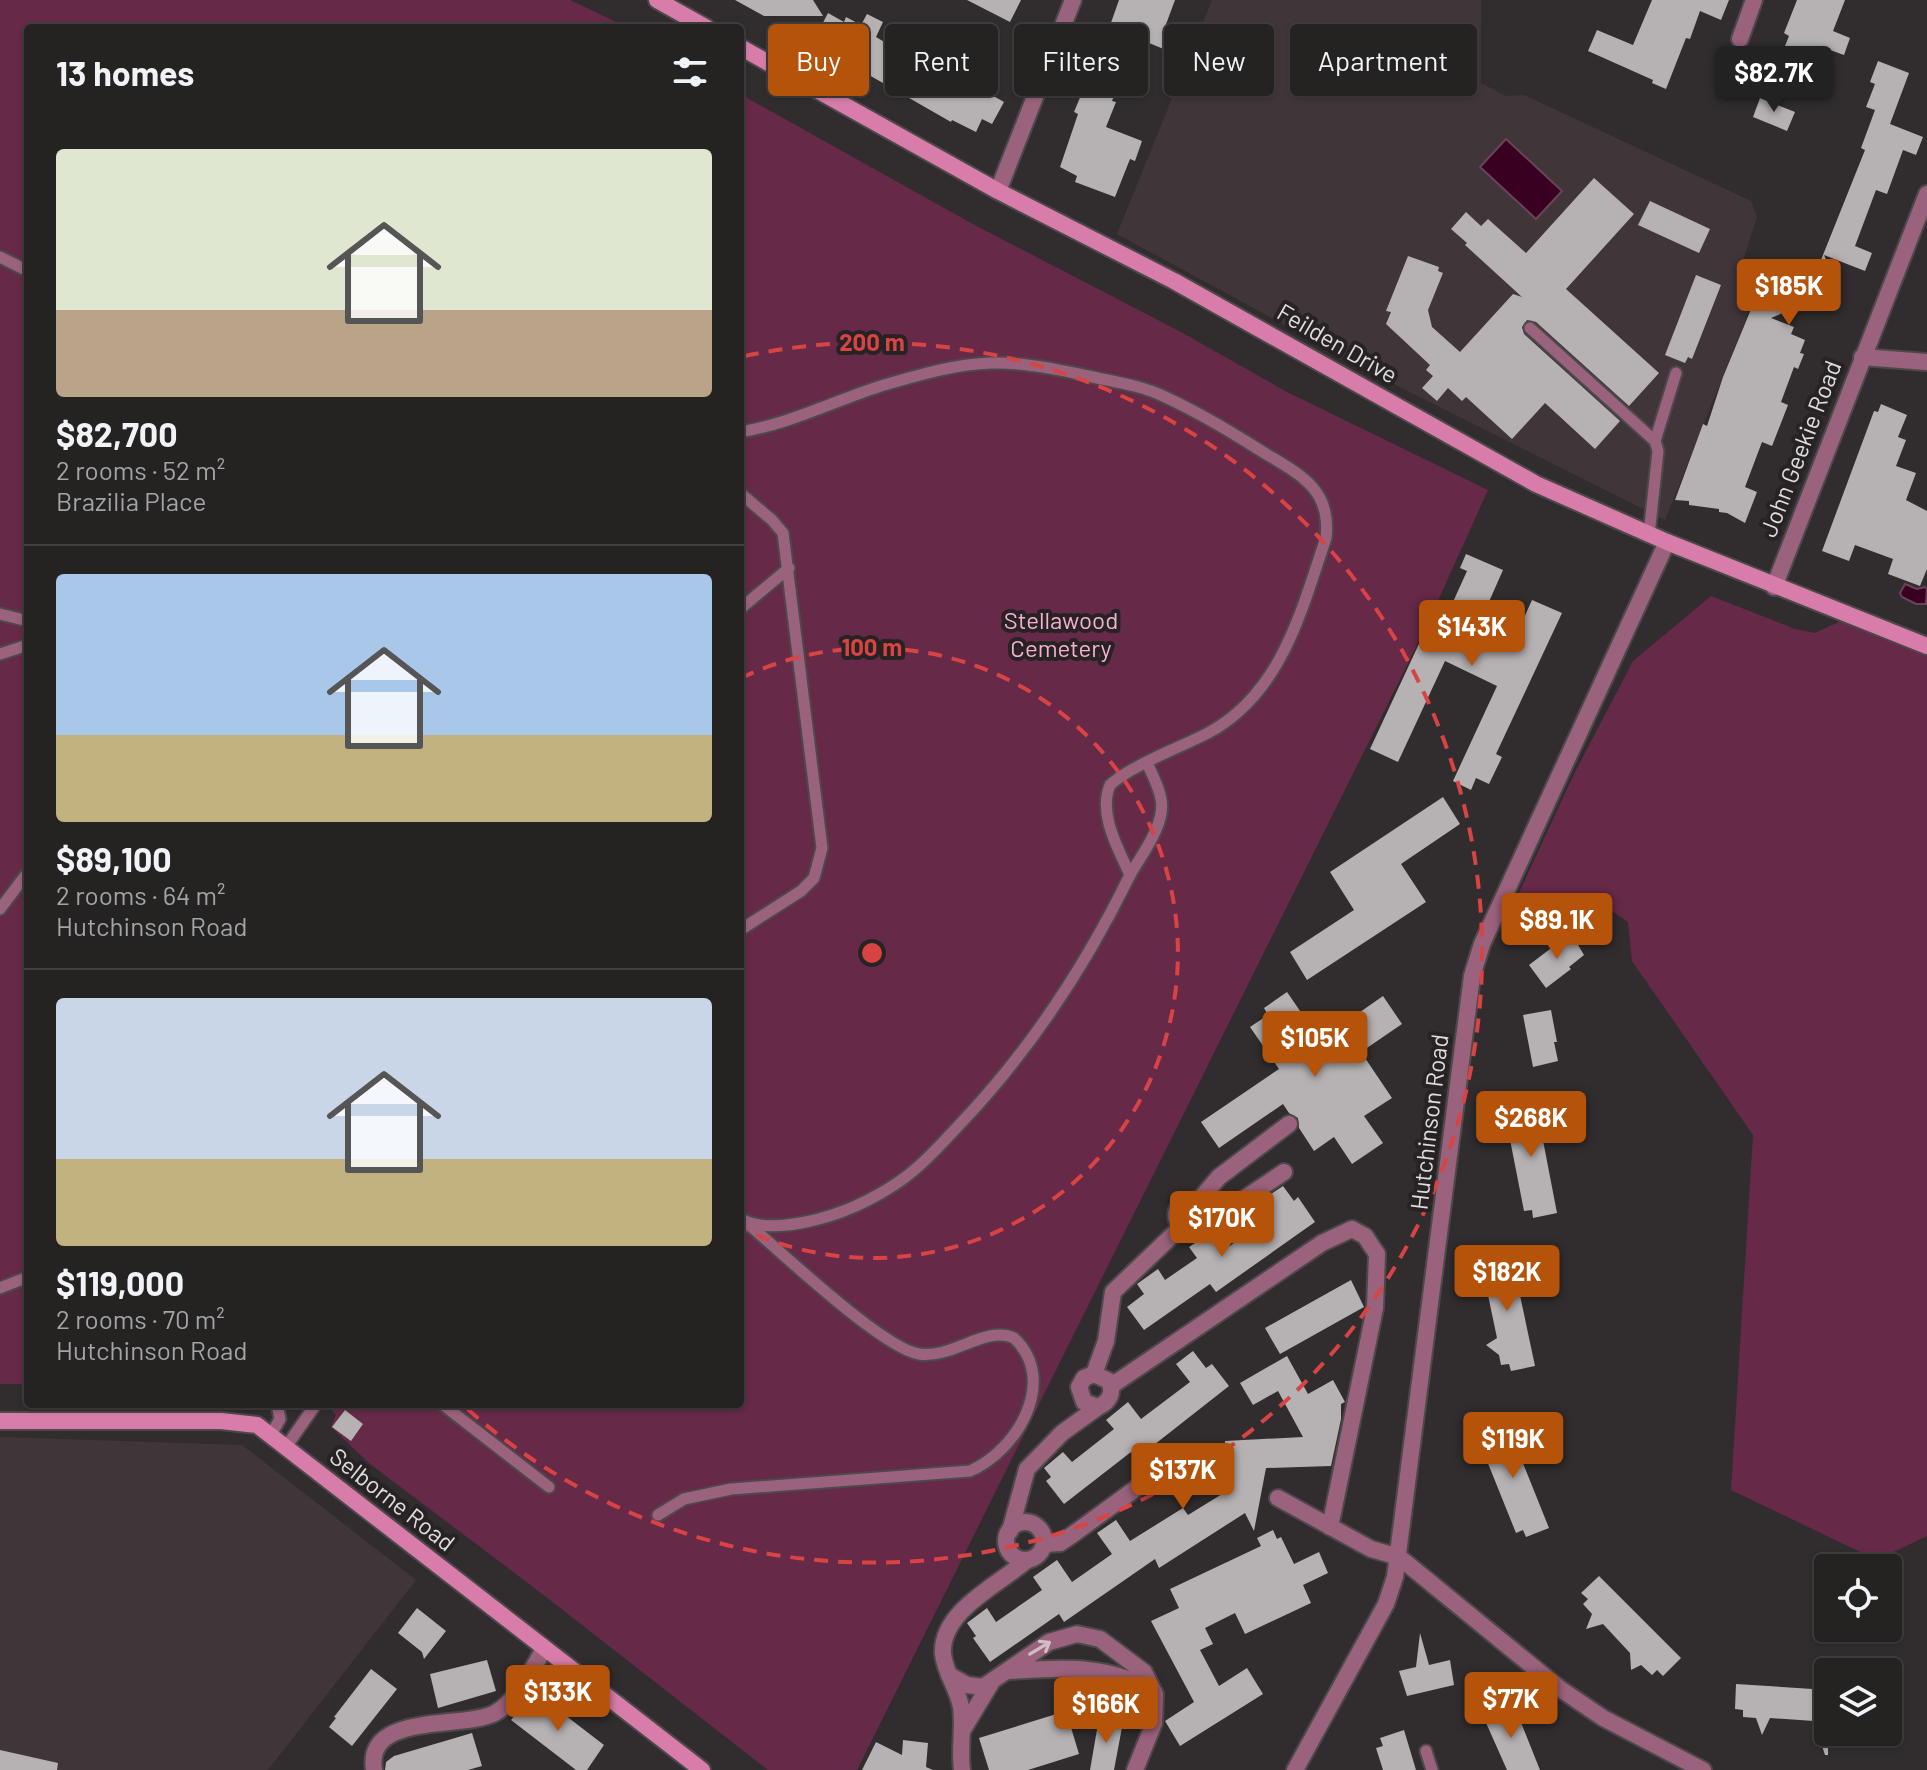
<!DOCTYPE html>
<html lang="en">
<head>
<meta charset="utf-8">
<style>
  :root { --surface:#252222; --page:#312f2f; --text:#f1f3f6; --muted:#a3a4a5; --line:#423f40; --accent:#b45309 }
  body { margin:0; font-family:Barlow,sans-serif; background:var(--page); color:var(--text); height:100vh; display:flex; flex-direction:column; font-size:30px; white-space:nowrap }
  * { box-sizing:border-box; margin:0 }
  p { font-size:26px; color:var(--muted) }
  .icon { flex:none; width:44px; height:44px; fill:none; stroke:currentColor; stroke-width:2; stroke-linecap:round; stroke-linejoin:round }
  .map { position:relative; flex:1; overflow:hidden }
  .sheet { position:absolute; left:24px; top:24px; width:720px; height:1384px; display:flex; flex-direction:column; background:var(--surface); border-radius:8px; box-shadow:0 2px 6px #0004,0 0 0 2px var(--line) }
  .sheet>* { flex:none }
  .hud { position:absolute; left:768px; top:24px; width:760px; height:72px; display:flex; gap:16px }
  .tools { position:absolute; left:1814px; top:1554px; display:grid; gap:16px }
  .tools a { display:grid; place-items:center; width:88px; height:88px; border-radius:8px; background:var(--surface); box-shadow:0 2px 6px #0004,0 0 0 2px var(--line); font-size:40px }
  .price { position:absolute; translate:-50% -68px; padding:0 18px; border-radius:8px; background:var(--accent); color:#fff; font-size:26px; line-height:52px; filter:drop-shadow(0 2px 4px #0008) }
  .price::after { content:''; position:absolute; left:50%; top:48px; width:24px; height:18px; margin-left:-12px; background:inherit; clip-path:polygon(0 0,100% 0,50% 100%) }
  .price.selected { background:#222; color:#fff }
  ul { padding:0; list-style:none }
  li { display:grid; align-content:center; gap:16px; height:424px; padding:0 32px }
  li+li { border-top:2px solid var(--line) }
  li span { display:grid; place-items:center; height:248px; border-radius:8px; color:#555 }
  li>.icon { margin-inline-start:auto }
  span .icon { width:144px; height:144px; fill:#fffc; stroke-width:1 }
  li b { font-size:34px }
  h2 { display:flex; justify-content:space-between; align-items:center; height:96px; padding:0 32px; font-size:34px }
  .pill { padding:0 28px; border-radius:8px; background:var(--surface); box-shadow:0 2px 6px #0004,0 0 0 2px var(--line); font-size:28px; line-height:72px }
  .pill.selected { background:var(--accent); color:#fff }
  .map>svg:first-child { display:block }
  .built { fill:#40363a }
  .green { fill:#662948 }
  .water { fill:#390021; stroke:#6b425a; stroke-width:2 }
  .building { fill:#b6b1b3 }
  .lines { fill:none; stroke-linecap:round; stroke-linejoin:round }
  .lane-casing { stroke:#4d494a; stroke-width:15 }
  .street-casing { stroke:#4d494a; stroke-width:20 }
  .secondary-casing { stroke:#4d494a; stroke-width:20 }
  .lane { stroke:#9b627d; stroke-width:11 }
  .street { stroke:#9b627d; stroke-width:16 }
  .secondary { stroke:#d87da9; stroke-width:16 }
  .oneway { stroke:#cfbec6 }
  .ring { fill:none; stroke:#d84343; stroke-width:4; stroke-dasharray:14 10 }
  .labels { text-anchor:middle; stroke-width:8; stroke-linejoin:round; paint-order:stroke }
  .street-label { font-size:24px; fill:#e0ddde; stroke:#272325 }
  .park-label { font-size:24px; fill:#f7b0d0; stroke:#272325 }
  .centre { fill:#d84343; stroke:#272325; stroke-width:4 }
  .ring-label { font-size:24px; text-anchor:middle; font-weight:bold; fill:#d84343; stroke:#272325; stroke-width:8; stroke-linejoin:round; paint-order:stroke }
</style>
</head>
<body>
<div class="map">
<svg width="1927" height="1770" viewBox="0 0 1927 1770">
  <rect width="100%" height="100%" fill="#312d2e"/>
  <g class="built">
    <path d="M1212,0H1481V83L1506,96L1524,95L1751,201L1757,217L1743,261L1764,274L1665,520L1392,383L1117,234Z"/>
    <path d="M0,1437L242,1445L416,1580L268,1770H0Z"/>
  </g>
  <g class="green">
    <path d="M0,0H570L629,28H28V1384H0Z"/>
    <path d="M740,94L971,223L1181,332L1287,392L1488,490L1427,625L857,1770H768L541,1593L370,1464L331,1427L336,1415L327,1404H740Z"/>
    <path d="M1711,596L1795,629L1815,633L1843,620L1927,654V1536L1877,1560L1731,1490L1753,1135L1632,961L1628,922L1597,901L1509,914L1574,774L1633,661Z"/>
  </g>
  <g class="water">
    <path d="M1506,139L1562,191L1536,219L1480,167Z"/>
    <path d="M1905,584L1917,589L1925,587L1927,589L1926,604H1916L1902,597L1900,593Z"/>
  </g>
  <g class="building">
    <path d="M735,0H813L823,16H764Z"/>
    <path d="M967,0H1021L1010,22Z"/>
    <path d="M1119,0H1175L1165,27L1174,31L1166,50L1137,38L1112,101L1116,102L1106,127L1142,141L1135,161L1130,159L1115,197L1075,182L1077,176L1060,167L1078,114L1074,112L1096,59L1091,57L1100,35L1104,37L1107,34Z"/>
    <path d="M1652,0H1729L1721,20L1700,11L1690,39L1686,38L1666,89L1652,83L1653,80L1588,51L1597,30L1633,45Z"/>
    <path d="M1797,0H1845L1833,31L1850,38L1844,55L1830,50L1817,84L1777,66L1789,36L1784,33Z"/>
    <path d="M828,13L844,22L846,17L861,25L867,14L883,22L876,37L965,90L974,73L993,84L988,93L1004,102L992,124L982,119L976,132L952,120L951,122L862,71L865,66L833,49L830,54L812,44Z"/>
    <path d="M1878,61L1909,73L1890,124L1923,137L1916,155L1903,150L1887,194L1876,190L1855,246L1872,253L1865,271L1824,255L1839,289L1771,318L1794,327L1791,334L1805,340L1800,353L1804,354L1798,369L1794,367L1781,402L1788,405L1772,446L1762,442L1745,487L1757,492L1745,523L1727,513L1719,512V509L1689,505V501L1675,500L1703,424L1707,426L1723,377L1754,302L1771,308L1785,275L1797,279L1817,270L1865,150L1861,148L1875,110L1866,107L1875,84L1870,82Z"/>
    <path d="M1760,98L1795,112L1787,131L1753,117Z"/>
    <path d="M1594,178L1634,214L1566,289L1659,373L1629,406L1536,322L1527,320L1522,327L1524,334L1620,421L1595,449L1545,403L1512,439L1466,397L1462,401L1448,388L1437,401L1422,388L1433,376L1426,370L1430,365L1386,324L1391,312L1386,311L1408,256L1439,267L1438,271L1443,273L1428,310L1432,327L1460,352L1513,294L1522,297L1465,245L1467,243L1451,229L1466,212L1481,226L1488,219L1526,253Z"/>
    <path d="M1650,201L1710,229L1699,253L1638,225Z"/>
    <path d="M1696,275L1721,285L1692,359L1688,357L1685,363L1665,355Z"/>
    <path d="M1881,404L1907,415L1898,437L1906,440L1896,466L1916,473L1906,500L1927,511V569L1920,586L1888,574L1893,559L1855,545L1849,561L1822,551L1874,411L1878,412Z"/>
    <path d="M1466,554L1503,570L1488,604L1523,620L1532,600L1562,613L1496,754L1502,757L1489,784L1476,778L1471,790L1453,781L1497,686L1445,661L1398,762L1370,749L1431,618L1443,624L1467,571L1460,568Z"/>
    <path d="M1443,797L1460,824L1401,864L1426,902L1307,980L1290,952L1354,910L1330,872Z"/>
    <path d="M1571,933L1584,955L1569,967L1571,969L1546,988L1529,965Z"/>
    <path d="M1287,992L1320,1040L1383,996L1402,1024L1361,1052L1392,1098L1364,1116L1383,1143L1352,1164L1334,1137L1314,1151L1299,1128L1298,1118L1289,1113L1283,1104L1219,1148L1201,1122L1279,1069L1250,1027L1268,1015L1264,1008Z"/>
    <path d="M1551,1010L1557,1042H1554L1558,1061L1533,1067L1523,1015Z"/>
    <path d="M1535,1099L1557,1213L1533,1218L1532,1210L1524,1211L1505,1114L1513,1112L1511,1104Z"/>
    <path d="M1283,1186L1294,1201L1298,1197L1315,1222L1216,1292L1210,1284L1144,1330L1127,1307L1144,1294L1137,1284L1158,1269L1165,1280L1197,1258L1189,1247L1212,1232L1224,1250L1269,1218L1259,1202Z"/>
    <path d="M1511,1253L1535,1366L1511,1371L1509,1364L1501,1365L1499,1355L1486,1345L1497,1338L1488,1295L1471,1291L1485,1281L1482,1268L1489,1266L1487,1258Z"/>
    <path d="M1351,1280L1364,1307L1280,1354L1265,1328Z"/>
    <path d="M1193,1351L1206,1368L1212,1364L1229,1386L1136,1459L1131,1452L1064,1504L1046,1481L1051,1477L1044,1468L1063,1452L1072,1462L1114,1429L1106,1420L1128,1402L1141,1419L1190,1382L1176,1364Z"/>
    <path d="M1287,1356L1308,1394L1333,1380L1345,1402L1341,1404V1419L1331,1466L1266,1468L1254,1531L1245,1513L1159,1568L1155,1559L1064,1622L1059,1614L990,1662L973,1638L976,1636L967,1623L987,1608L996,1622L1042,1590L1033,1577L1057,1560L1072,1582L1112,1554L1097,1533L1116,1520L1130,1541L1183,1508L1188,1515L1227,1491L1225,1441L1303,1437L1278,1391L1253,1405L1240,1383Z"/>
    <path d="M345,1410L363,1424L351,1441L332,1427Z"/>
    <path d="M1506,1421L1549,1528L1526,1537L1523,1530L1516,1533L1479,1441L1486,1438L1483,1430Z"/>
    <path d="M1273,1530L1277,1539L1281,1537L1294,1564L1319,1552L1328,1573L1303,1585L1311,1603L1245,1634L1235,1613L1205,1628L1213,1644L1200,1650L1219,1686L1247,1668L1263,1694L1180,1746L1165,1721L1194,1702L1151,1621L1179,1608L1170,1589L1261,1546L1257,1538Z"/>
    <path d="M1599,1576L1681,1658L1663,1676L1657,1670L1652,1675L1641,1665L1631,1670L1630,1653L1603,1624L1586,1629L1592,1614L1583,1604L1588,1599L1581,1593Z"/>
    <path d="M417,1608L446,1631L424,1659L422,1652L398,1633Z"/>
    <path d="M1420,1633L1429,1665L1450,1660L1454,1685L1407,1696L1399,1671L1416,1667Z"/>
    <path d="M487,1660L496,1691L438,1708L430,1674Z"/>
    <path d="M371,1669L397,1689L352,1746L329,1727L336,1718L334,1717Z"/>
    <path d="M1736,1684L1828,1690V1755H1825L1814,1721L1770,1718L1762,1735L1756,1718L1743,1717V1710L1735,1709Z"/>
    <path d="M535,1692L604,1745L587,1770H576L511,1720Z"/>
    <path d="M1506,1706L1509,1713L1516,1710L1540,1770H1507L1483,1716Z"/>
    <path d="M1066,1711L1079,1754L1028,1770H989L979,1738Z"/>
    <path d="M1099,1718L1123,1722L1114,1770H1090Z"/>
    <path d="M1404,1730L1416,1770H1383L1376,1748L1383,1746L1380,1738Z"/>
    <path d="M472,1733L482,1766L468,1770H385L386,1762L394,1756Z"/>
    <path d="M903,1740L928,1743L926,1767L933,1770H862L876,1742L902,1755Z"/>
    <path d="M0,1750L58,1763L57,1770H0Z"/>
  </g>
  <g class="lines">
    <defs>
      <g id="lane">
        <path d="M0,257L28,271"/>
        <path d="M1530,328L1655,441L1658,451L1649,535"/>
        <path d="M740,432C790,424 836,400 884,385C919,375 955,364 991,363C1024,362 1060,370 1093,377C1116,382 1142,386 1163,396C1196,411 1228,430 1258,449C1296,473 1332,486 1326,538C1301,611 1282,693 1208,733C1181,747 1130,766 1110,785C1098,814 1118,848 1130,875C1086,965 1031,1049 962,1122C943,1142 923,1165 900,1181C871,1201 840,1215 806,1222C786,1226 757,1229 740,1218"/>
        <path d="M1655,441L1676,373"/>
        <path d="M740,493L772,520L783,533L822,848L814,878L801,891L740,930"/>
        <path d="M740,609L789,568"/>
        <path d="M0,614L28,621"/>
        <path d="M0,654L28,645"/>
        <path d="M1130,875C1142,854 1166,824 1161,799C1159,787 1152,774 1147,763"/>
        <path d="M0,909L28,872"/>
        <path d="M0,1288L28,1277"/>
        <path d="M442,1404L549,1487"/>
        <path d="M271,1435L280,1419L277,1404"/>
        <path d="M286,1447L316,1404"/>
        <path d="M658,1515L684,1499L731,1489L970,1471C1017,1451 1059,1380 1014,1338C985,1325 953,1359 919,1354C882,1348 780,1251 747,1223"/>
        <path d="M1426,1751L1432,1770"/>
      </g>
      <g id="street">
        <path d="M1740,39L1754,0"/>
        <path d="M998,191L1073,0"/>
        <path d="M1862,357L1927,362"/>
        <path d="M1774,587L1927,194"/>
        <circle cx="1189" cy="1215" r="13"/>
        <path d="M1196,1204L1219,1177L1289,1124"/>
        <path d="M1201,1219L1226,1211L1284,1172"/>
        <path d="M1094,1374L1109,1381C1114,1392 1110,1402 1098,1407L1084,1402L1079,1387L1084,1378L1094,1374L1106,1341L1113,1292L1182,1226"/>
        <path d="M1111,1386L1322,1243L1352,1229L1365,1236L1377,1254L1375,1308L1330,1527"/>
        <path d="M1278,1498L1371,1549L1399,1557L1559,1688L1603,1718L1703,1770"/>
        <circle cx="1025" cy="1541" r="19"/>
        <path d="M1010,1531L1027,1469L1062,1433L1098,1407"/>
        <path d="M1044,1544L1060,1543L1072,1535L1150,1478"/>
        <path d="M1008,1671C1059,1668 1108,1663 1154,1692"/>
        <path d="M949,1675L967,1685L983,1687L1049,1642L1077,1634L1100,1639L1144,1672L1155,1694L1154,1723L1135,1770"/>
        <path d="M962,1731L991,1683"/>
        <path d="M374,1770C365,1711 463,1730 495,1713C517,1701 532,1669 544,1649"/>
        <path d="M962,1770C959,1749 964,1728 961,1707C958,1689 945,1673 943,1654C940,1611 1000,1584 1027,1560"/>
        <path d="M1295,1770L1386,1604L1395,1577L1472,976L1482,944L1667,542"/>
      </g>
      <g id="secondary">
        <path d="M657,0L707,28"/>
        <path d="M740,47L998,191L1174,281L1536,484L1667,542L1927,646"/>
        <path d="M0,1421H221L257,1425L702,1770"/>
      </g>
    </defs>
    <use href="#lane" class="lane-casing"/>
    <use href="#street" class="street-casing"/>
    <use href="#secondary" class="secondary-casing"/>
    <use href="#lane" class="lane"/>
    <use href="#street" class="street"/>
    <use href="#secondary" class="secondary"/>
  </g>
  <defs><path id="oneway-shaft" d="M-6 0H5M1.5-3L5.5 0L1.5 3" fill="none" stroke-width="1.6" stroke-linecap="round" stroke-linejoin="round" transform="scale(2)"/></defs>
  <use class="oneway" href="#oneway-shaft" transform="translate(1040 1648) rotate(-31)"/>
  <g class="ring">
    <path d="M741 678A305 305 0 1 1 741 1228"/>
    <path d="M745 356A610 610 0 1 1 464 1406"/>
  </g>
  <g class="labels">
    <g class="street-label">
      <text transform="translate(1337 344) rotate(30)" y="8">Feilden Drive</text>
      <text transform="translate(1801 449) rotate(-69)" y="8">John Geekie Road</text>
      <text transform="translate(1430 1122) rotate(-83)" y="8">Hutchinson Road</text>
      <text transform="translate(392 1500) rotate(38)" y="8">Selborne Road</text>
    </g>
    <g class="park-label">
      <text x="1061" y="629">Stellawood<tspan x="1061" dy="28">Cemetery</tspan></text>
    </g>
  </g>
  <circle cx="872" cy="953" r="12" class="centre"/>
  <g class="ring-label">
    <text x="872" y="351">200 m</text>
    <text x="872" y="656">100 m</text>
  </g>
</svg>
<div class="tools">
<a><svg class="icon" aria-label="locate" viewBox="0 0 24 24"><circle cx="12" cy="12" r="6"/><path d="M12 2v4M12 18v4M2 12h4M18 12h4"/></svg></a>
<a><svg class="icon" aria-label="layers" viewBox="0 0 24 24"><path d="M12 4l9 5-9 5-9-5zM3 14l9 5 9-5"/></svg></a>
</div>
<b class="price selected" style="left:1774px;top:114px">$82.7K</b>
<b class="price" style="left:1789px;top:327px">$185K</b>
<b class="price" style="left:1472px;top:668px">$143K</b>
<b class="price" style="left:1557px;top:961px">$89.1K</b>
<b class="price" style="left:1315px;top:1079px">$105K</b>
<b class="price" style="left:1531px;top:1159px">$268K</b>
<b class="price" style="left:1222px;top:1259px">$170K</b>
<b class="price" style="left:1507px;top:1313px">$182K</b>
<b class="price" style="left:1513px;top:1480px">$119K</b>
<b class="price" style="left:1183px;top:1511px">$137K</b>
<b class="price" style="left:558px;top:1733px">$133K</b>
<b class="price" style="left:1511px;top:1740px">$77K</b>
<b class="price" style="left:1106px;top:1745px">$166K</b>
<div class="hud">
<a class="pill selected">Buy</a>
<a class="pill">Rent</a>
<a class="pill">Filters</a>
<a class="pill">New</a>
<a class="pill">Apartment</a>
</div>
<section class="sheet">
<h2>13 homes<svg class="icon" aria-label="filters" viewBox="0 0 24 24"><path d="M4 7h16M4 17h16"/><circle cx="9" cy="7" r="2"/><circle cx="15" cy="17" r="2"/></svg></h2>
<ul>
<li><span style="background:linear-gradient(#dfe7d0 65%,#b9a48a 0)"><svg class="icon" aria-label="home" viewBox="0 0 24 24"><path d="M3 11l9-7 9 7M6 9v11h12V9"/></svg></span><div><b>$82,700</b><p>2 rooms · 52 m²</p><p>Brazilia Place</p></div></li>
<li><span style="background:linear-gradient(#a9c7e8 65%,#c2b280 0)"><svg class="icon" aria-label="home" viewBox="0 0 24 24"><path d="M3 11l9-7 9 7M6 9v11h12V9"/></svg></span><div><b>$89,100</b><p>2 rooms · 64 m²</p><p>Hutchinson Road</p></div></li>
<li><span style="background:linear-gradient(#c9d6e8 65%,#c2b280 0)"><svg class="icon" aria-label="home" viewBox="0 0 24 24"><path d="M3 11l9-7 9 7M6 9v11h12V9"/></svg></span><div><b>$119,000</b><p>2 rooms · 70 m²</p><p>Hutchinson Road</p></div></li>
</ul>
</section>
</div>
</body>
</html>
